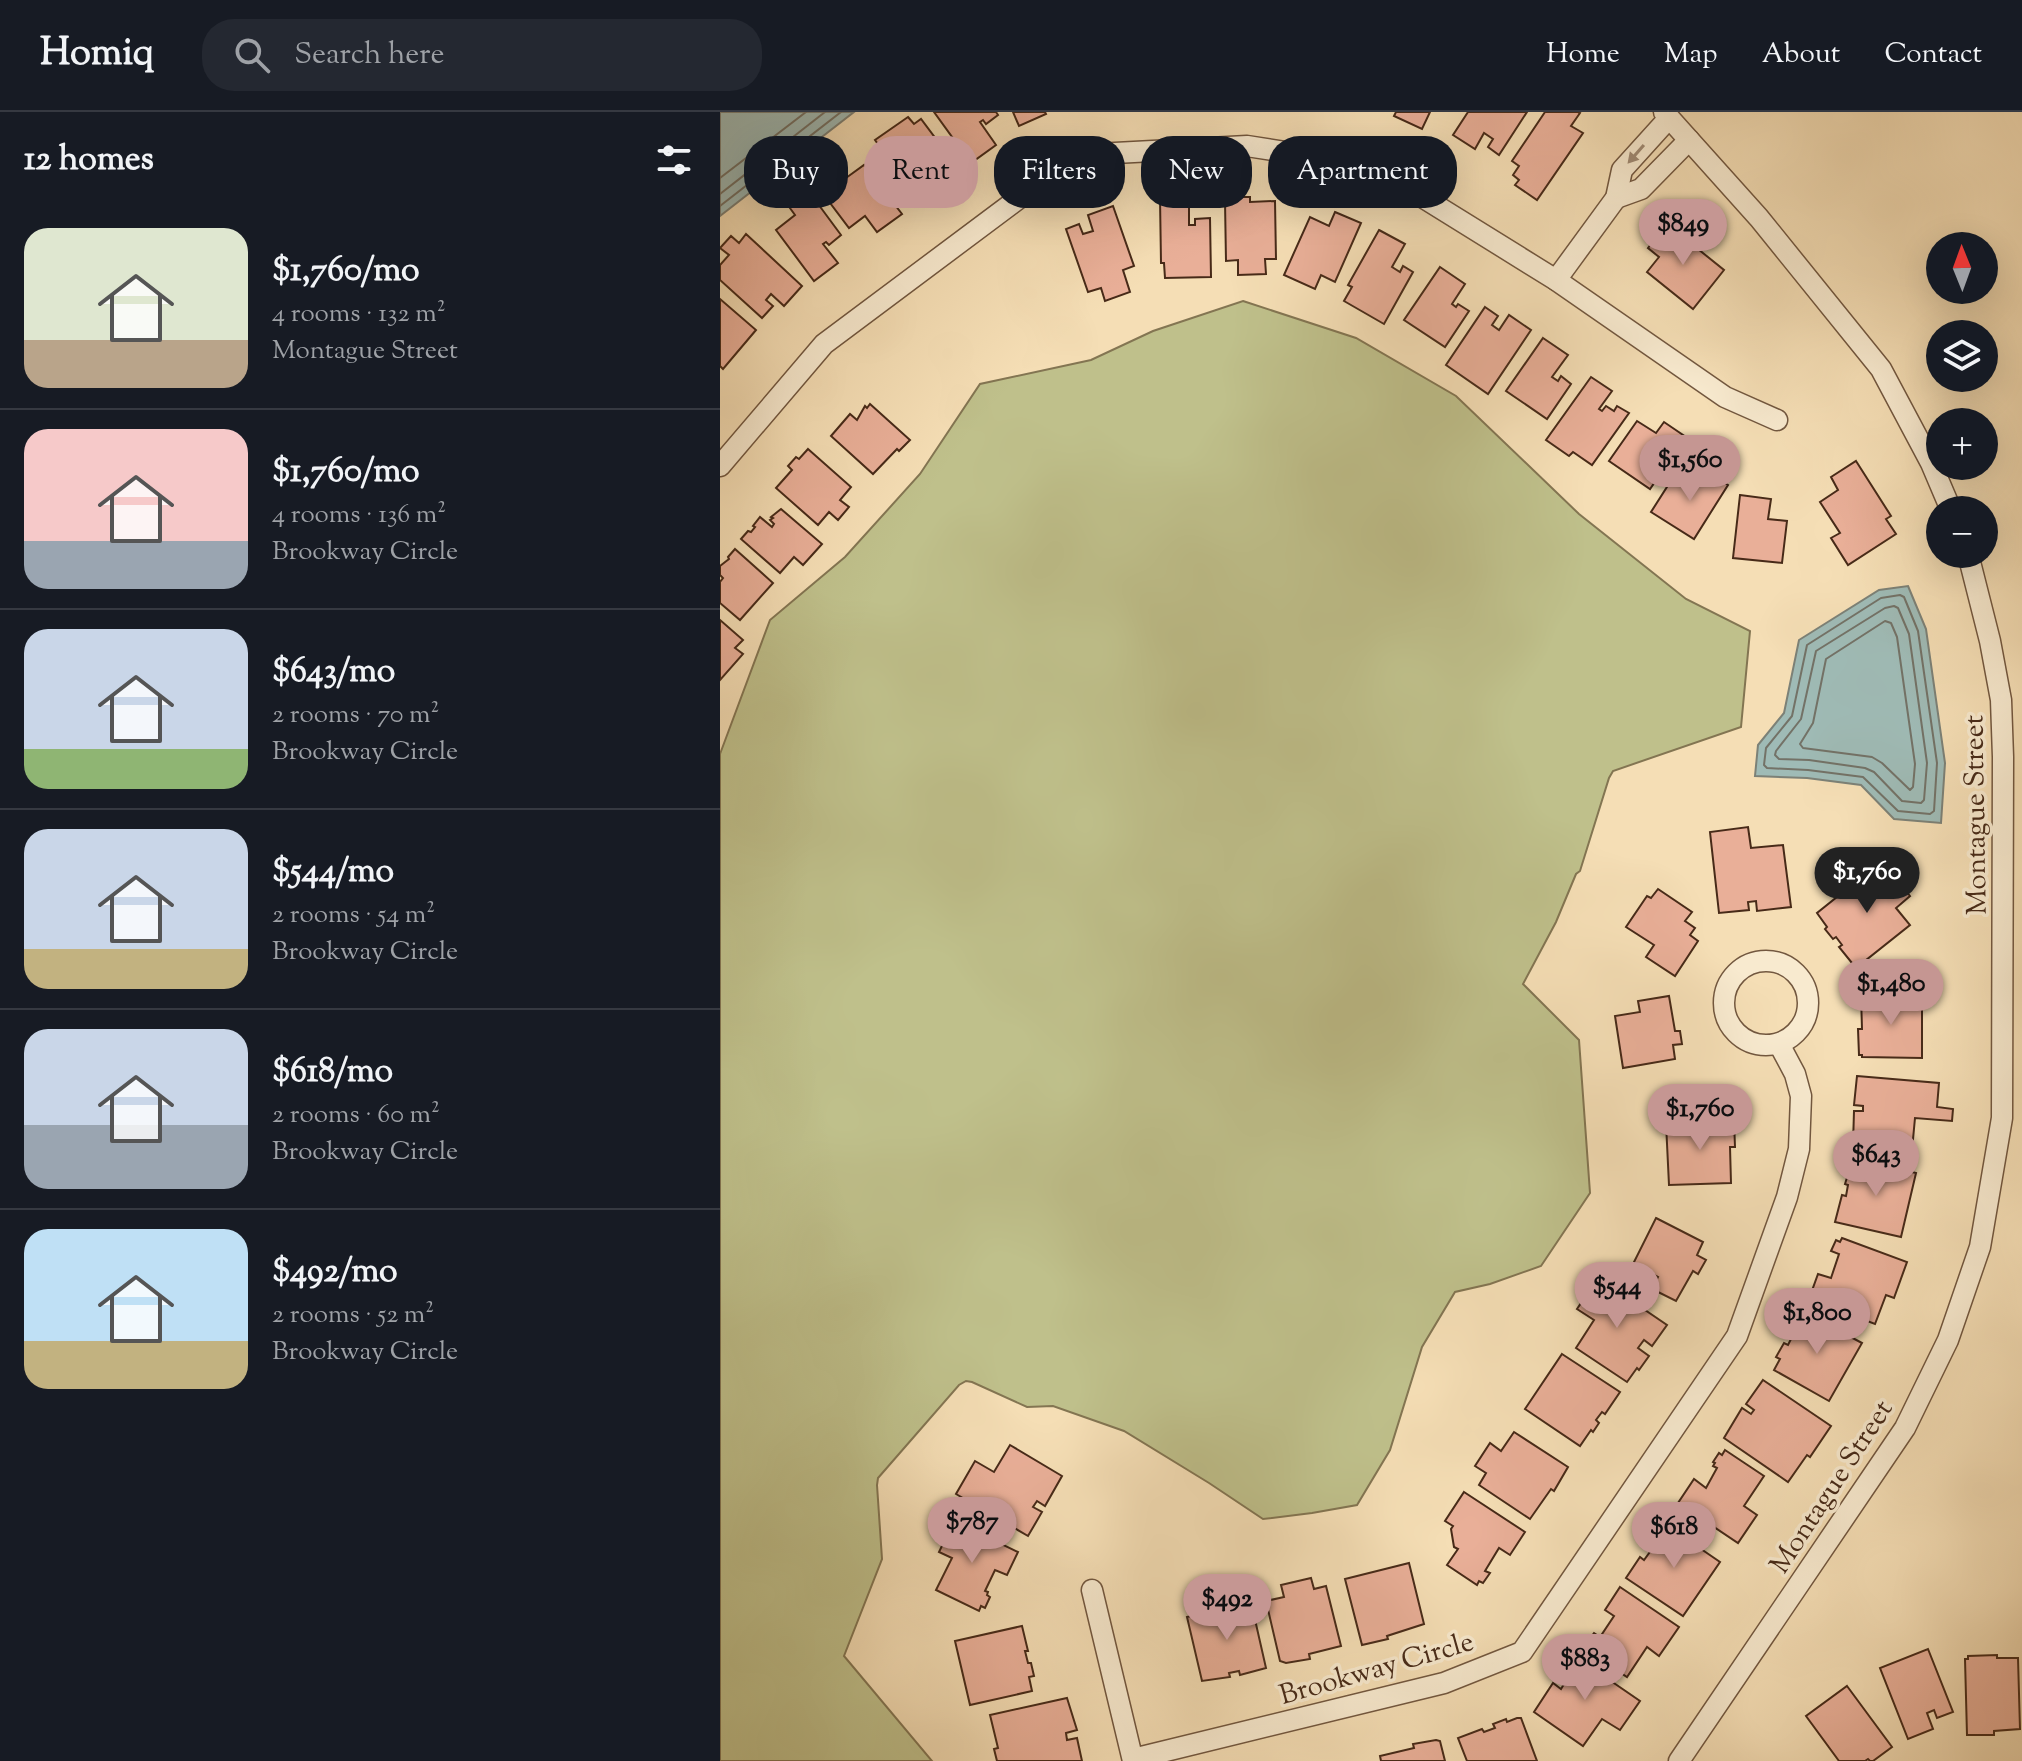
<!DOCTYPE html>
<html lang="en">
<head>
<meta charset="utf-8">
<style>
  :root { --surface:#171b24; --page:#242831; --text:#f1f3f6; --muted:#9ea1a6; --line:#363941; --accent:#c59692 }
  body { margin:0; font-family:"Sorts Mill Goudy",serif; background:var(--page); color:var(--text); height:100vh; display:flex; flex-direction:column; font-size:30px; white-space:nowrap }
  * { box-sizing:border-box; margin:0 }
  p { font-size:26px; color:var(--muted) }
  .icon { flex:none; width:44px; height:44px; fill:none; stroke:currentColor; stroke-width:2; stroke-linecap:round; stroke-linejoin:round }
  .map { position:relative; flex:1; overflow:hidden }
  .drawer { display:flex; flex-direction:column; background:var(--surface); width:720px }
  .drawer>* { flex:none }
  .top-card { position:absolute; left:24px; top:24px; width:760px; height:72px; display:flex; gap:16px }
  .needle { width:52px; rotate:359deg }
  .tools { position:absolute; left:1206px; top:120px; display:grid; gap:16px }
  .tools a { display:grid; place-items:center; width:72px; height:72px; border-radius:50%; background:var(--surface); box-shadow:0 8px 32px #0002; font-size:40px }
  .price { position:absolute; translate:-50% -68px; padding:0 18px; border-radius:28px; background:var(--accent); color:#111; font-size:26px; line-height:52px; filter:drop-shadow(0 2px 4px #0008) }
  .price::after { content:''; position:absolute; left:50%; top:48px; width:24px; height:18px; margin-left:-12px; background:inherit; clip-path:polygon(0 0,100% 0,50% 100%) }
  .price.active { background:#222; color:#fff }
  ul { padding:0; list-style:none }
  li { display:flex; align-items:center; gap:24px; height:200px; padding:0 24px }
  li+li { border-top:2px solid var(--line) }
  li span { display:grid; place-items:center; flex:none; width:224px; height:160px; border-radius:24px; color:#555 }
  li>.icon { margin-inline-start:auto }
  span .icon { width:96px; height:96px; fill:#fffc; stroke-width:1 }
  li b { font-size:34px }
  h2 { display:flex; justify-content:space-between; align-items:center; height:96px; padding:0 24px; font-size:34px }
  .chip { padding:0 28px; border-radius:32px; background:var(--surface); box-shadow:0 8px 32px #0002; font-size:28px; line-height:72px }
  .chip.active { background:var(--accent); color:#111 }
  header { display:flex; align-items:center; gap:48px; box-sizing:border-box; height:112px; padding:0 40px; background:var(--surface); border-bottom:2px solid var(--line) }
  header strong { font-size:38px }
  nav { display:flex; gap:44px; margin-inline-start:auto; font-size:28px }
  .search { width:560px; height:72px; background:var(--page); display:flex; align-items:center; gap:20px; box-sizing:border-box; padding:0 28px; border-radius:32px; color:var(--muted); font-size:30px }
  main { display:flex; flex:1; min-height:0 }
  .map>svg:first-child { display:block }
  .green { fill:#bfc08b; stroke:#837552; stroke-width:2 }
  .water { fill:#9fbbb6; stroke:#7c8177; stroke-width:2 }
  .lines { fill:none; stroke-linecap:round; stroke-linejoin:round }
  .shore { stroke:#737267; stroke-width:2 }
  .building { fill:#e9af98; stroke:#472a18; stroke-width:2 }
  .street-casing { stroke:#72573f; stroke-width:23 }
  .street { stroke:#f8eacf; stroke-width:20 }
  .oneway { fill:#a08a74 }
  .labels { text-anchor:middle; stroke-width:7; stroke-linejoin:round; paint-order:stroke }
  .street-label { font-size:28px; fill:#472a18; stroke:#f8eacf }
</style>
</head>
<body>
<header>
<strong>Homiq</strong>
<div class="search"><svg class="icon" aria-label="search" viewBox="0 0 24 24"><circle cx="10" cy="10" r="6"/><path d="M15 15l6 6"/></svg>Search here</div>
<nav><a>Home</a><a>Map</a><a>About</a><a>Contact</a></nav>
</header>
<main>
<section class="drawer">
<h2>12 homes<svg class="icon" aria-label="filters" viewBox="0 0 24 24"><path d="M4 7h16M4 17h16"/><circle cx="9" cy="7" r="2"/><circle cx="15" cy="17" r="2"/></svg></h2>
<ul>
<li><span style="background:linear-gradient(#dfe7d0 70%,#b9a48a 0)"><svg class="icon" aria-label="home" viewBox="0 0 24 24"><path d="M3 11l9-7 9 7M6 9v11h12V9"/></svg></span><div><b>$1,760/mo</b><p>4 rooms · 132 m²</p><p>Montague Street</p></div></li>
<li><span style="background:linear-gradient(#f6c9c9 70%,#9aa5b1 0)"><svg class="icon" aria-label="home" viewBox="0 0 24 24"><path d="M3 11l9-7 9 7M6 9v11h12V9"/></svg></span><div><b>$1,760/mo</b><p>4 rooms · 136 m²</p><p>Brookway Circle</p></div></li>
<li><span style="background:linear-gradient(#c9d6e8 75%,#8fb573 0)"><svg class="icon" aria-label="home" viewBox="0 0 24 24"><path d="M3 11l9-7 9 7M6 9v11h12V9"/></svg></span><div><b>$643/mo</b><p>2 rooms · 70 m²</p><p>Brookway Circle</p></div></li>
<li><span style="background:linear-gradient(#c9d6e8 75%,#c2b280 0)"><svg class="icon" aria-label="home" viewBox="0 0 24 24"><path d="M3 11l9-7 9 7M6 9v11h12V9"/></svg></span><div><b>$544/mo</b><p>2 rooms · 54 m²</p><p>Brookway Circle</p></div></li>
<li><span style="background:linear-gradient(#c9d6e8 60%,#9aa5b1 0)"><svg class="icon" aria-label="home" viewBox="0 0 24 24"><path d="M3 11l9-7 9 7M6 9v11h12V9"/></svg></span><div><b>$618/mo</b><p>2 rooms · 60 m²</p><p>Brookway Circle</p></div></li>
<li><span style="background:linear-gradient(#bfe0f5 70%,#c2b280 0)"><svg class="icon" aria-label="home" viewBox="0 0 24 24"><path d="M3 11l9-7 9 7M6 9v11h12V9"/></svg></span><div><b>$492/mo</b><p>2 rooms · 52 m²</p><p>Brookway Circle</p></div></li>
</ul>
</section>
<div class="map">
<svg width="1302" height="1649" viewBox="0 0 1302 1649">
  <rect width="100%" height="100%" fill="#f5deb5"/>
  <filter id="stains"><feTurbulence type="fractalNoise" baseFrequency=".0025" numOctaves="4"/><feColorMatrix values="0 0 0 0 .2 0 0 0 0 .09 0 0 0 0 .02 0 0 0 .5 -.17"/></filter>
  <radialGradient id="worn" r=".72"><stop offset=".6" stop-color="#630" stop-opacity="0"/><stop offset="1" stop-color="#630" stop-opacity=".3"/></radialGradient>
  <path class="green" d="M523,189L636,226L736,284L859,402L966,487L1030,519L1021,615L893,659L889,666L860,759L856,762L836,810L803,872L859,928L870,1081L821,1154L770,1172L735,1180L702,1235L670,1338L637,1393L592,1401L543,1407L489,1371L404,1319L333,1294L307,1295L252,1270L246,1269L239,1273L158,1366L157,1373L162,1447L124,1544L212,1649H0V642L50,508L125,445L200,362L260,272L371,248L433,219Z"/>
  <g class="water">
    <path d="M0,0H134L0,104Z"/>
    <path d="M1188,474L1206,517L1225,651L1221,711L1174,707L1141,673L1087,666L1035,664L1038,633L1064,601L1079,528L1159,478Z"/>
  </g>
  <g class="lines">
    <g class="shore">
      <path d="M0,66L86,0"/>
      <path d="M0,82L105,0"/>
      <path d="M0,94L121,0"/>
      <path d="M1180,483L1184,485L1198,519L1217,651L1214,699L1210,702L1178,699L1143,665L1088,658L1047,656L1044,653L1046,636L1072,604L1087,533L1161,486Z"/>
      <path d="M1174,494L1178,496L1189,522L1207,651L1204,688L1201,691L1182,689L1154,660L1145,656L1089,648L1059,647L1055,643L1056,639L1081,607L1096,539L1165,496Z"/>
      <path d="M1165,509L1171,511L1177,525L1195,652L1193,675L1190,678L1162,651L1152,645L1083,636L1080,632L1093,611L1106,547Z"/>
    </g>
  </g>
  <g class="building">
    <path d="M214,0H276L278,3L266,12L263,8L260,10L276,33L251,51Z"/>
    <path d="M293,0H325L326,2L299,14Z"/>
    <path d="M676,0H710L702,17L674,4Z"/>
    <path d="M748,0H807L779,43L768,35L773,27L764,21L755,37L733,23Z"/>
    <path d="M825,0H858L860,1L851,14L863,21L817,88L795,73L799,68L793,63L799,54L792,49Z"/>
    <path d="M188,5L194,12L201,7L240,59L219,75L207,60L200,65L207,74L195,83L155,28Z"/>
    <path d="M114,51L126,66L144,53L182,102L157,120L145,104L129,116L92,67Z"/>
    <path d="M87,77L121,123L109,133L106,130L103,132L118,151L94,169L56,118L75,103L67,92Z"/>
    <path d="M518,85H530V90L555,89L556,147H545L546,162L518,163V148L506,149L505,89H518Z"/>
    <path d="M440,86H469V113H475V107L490,106L491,165L445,166L444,151H441Z"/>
    <path d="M393,94L414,154L403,158L410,180L385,189L381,176L368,180L346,117L359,112L363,122L373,119L368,103Z"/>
    <path d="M615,100L641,111L615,170L601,163L595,177L564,163L590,105L609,114Z"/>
    <path d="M947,112L1004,158L973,197L927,160L939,145L928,136Z"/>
    <path d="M659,118L685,132L672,155L680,160L683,154L693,160L664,212L624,189L632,175L628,173Z"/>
    <path d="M26,122L82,174L64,194L51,182L46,188L53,194L42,206L0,168V153L9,143L0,136L11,124L19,131Z"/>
    <path d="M720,155L745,172L732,192L736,195L738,192L749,199L725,235L684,208Z"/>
    <path d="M0,187L36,218L3,257L0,254Z"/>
    <path d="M765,195L778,204L772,213L779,218L789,203L811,218L768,282L726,253Z"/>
    <path d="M823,226L848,243L832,265L838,269L841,264L851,272L827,307L786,279Z"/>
    <path d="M871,265L892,279L879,297L882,299L886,294L894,299L897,294L909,301L872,353L853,340L849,344L826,328Z"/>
    <path d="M150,292L190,328L179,339L177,337L153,362L111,324L130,302L137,308L145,294L147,296Z"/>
    <path d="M917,309L936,321L944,310L966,325L930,377L889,349Z"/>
    <path d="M88,337L131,375L120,388L129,395L118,408L109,400L98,413L56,376L72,358L68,354L76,345L79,347Z"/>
    <path d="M1136,349L1171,404L1166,407L1176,422L1128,453L1111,426L1120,421L1100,390L1118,378L1111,365Z"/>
    <path d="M984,358L1008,373L974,427L931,400L954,364L973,376Z"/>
    <path d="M1020,383L1051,387L1048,407L1067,409L1062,451L1013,446Z"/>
    <path d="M61,397L102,432L83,453L74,445L60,461L21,427L28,419L31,420L35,415L33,414L40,405L52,415L54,412L50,408L53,406L51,405Z"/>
    <path d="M15,437L53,471L20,508L0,491V470L3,466L0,463V454L9,447L8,445Z"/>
    <path d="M0,508L23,528L15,536L23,542L0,568Z"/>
    <path d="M1028,715L1031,736L1063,733L1071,795L1037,799L1036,789L1028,790L1029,798L999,801L990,720Z"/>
    <path d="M1162,749L1190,784L1176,796L1190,813L1136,856L1119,835L1122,833L1116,825L1113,827L1105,817L1107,815L1097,801Z"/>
    <path d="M938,777L972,800L965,809L975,816L970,823L978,829L955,864L926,845L934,833L906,815L927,784L931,786Z"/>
    <path d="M1141,883H1202V946L1142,945V943H1139L1138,917H1142Z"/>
    <path d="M949,884L955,919H960L962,932L953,933L955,947L903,956L895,904L920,900L918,889Z"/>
    <path d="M1137,964L1219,971L1217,995L1233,997L1232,1009L1195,1006L1192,1038L1133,1033L1134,999H1143V994L1134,993Z"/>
    <path d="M1014,1008L1015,1035H1010L1011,1071L949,1073L946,1011Z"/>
    <path d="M1133,1046L1196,1061L1181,1125L1115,1110L1122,1083L1126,1084L1128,1073L1125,1072Z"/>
    <path d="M936,1106L983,1130L977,1143L986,1148L978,1162L973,1159L956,1189L932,1177L938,1165L913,1152Z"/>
    <path d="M1122,1126L1187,1150L1174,1186L1166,1183L1155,1212L1089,1187L1098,1162L1111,1166L1119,1142L1111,1139L1116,1128L1120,1130Z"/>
    <path d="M878,1166L947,1213L932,1234L924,1228L918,1236L929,1244L919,1258L917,1256L907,1270L856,1236L874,1208L857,1197Z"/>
    <path d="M1082,1199L1142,1231L1109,1289L1054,1258L1060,1247L1056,1245L1064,1231L1068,1233L1074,1221L1071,1219Z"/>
    <path d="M842,1242L900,1280L885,1302L882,1300L876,1308L879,1311L873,1320L871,1318L860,1334L805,1297Z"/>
    <path d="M1043,1268L1111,1314L1090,1345L1087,1343L1068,1370L1004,1326L1022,1296L1031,1302L1034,1298L1026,1292Z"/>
    <path d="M794,1320L848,1355L834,1379L831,1377L810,1407L759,1373L766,1361L755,1354L770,1331L781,1339Z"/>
    <path d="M290,1333L342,1364L325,1394L317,1389L313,1395L322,1400L308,1424L236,1382L255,1349L274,1360Z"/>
    <path d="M1005,1338L1044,1364L1024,1394L1037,1403L1018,1431L958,1391L974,1367L986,1376L997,1356L993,1354L995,1351L993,1350L999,1341L1002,1343Z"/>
    <path d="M744,1380L805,1420L790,1443L779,1436L765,1459L770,1461L763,1471L759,1469L757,1473L727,1453L738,1437L734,1435L731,1417L733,1414L725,1409Z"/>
    <path d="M234,1409L298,1440L287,1463L275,1458L265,1479L268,1480L267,1483L270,1485L265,1496L261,1494L259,1499L216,1478L232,1446L219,1440Z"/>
    <path d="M946,1413L1000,1450L963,1504L906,1466L920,1445L924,1448L932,1437L928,1434Z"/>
    <path d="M689,1451L704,1512L667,1524L668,1527L642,1533L625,1467Z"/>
    <path d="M591,1466L594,1477L606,1474L621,1534L589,1542L590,1547L566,1551L560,1549L546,1489L564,1485L561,1473Z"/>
    <path d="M900,1475L959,1515L939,1544L927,1535L907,1565L867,1538L870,1535L866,1532L874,1521L880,1525L894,1504L885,1498Z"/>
    <path d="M531,1490L546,1556L520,1563L519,1559L509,1561L510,1565L482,1569L467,1505Z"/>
    <path d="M302,1514L308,1539H305L308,1551H311L314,1564L309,1565L312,1579L250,1593L235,1529Z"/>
    <path d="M1208,1537L1233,1600L1217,1606L1214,1598L1207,1601L1213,1617L1188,1627L1160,1556Z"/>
    <path d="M853,1543L920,1589L900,1618L882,1607L863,1634L814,1600L833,1571L841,1577L844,1572L837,1567Z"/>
    <path d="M1277,1543V1546H1298L1300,1617L1274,1619V1623H1247L1245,1547H1248V1544Z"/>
    <path d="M1127,1574L1172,1635L1153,1649H1150L1148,1647L1145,1649H1119L1086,1604Z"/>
    <path d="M347,1586L357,1618L346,1621L347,1628L357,1626L362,1649H277L274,1637L278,1636L270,1603Z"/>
    <path d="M797,1606H801L817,1649H747L738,1626L762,1617L764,1620L775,1616L773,1612L786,1607L787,1610Z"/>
    <path d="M716,1628L720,1629L725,1649H661L660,1644L694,1636L693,1632Z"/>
  </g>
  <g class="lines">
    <defs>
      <g id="street">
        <path d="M944,0L1039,106L1161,257L1211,351L1231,398"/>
        <path d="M896,86L921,77L969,28"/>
        <path d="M836,168L896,86L902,58L949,6"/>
        <path d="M0,354L104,232L326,66L376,42L527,34L616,48L699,83L836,168L1005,285L1057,308"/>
        <circle cx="1046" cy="891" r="42"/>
        <path d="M372,1478L413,1649"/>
        <path d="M413,1647L724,1571L802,1540L1017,1224L1067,1085L1079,1037L1081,984L1075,962L1059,932"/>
        <path d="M959,1649L1185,1316L1228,1228L1260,1135L1282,1006L1283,645L1281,588L1270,529L1248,442"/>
      </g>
    </defs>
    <use href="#street" class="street-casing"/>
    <use href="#street" class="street"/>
  </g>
  <defs><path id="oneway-solid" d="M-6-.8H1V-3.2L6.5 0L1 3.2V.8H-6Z" transform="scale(2)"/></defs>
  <use class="oneway" href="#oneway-solid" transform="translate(916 42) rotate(131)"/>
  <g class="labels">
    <g class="street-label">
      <text transform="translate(1254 703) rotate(-91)" y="10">Montague Street</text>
      <text transform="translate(1110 1374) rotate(-57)" y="10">Montague Street</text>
      <text transform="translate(656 1555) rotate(-16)" y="10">Brookway Circle</text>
    </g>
  </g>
  <rect width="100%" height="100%" filter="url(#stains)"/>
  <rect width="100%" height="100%" fill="url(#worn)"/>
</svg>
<div class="tools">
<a><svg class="needle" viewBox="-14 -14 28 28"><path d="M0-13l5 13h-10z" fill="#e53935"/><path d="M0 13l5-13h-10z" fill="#9ea1a6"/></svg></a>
<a><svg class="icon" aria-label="layers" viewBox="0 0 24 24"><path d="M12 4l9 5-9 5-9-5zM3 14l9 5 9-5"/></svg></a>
<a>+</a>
<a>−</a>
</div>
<b class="price" style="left:963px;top:155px">$849</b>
<b class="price" style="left:970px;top:391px">$1,560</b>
<b class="price active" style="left:1147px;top:803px">$1,760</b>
<b class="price" style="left:1171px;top:915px">$1,480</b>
<b class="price" style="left:980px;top:1040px">$1,760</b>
<b class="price" style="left:1156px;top:1086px">$643</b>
<b class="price" style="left:897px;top:1218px">$544</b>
<b class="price" style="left:1097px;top:1244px">$1,800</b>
<b class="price" style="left:252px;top:1453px">$787</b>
<b class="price" style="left:954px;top:1458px">$618</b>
<b class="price" style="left:507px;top:1530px">$492</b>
<b class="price" style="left:865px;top:1590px">$883</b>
<div class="top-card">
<a class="chip">Buy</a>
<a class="chip active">Rent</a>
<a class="chip">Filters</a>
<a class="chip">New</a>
<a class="chip">Apartment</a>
</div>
</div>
</main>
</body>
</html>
